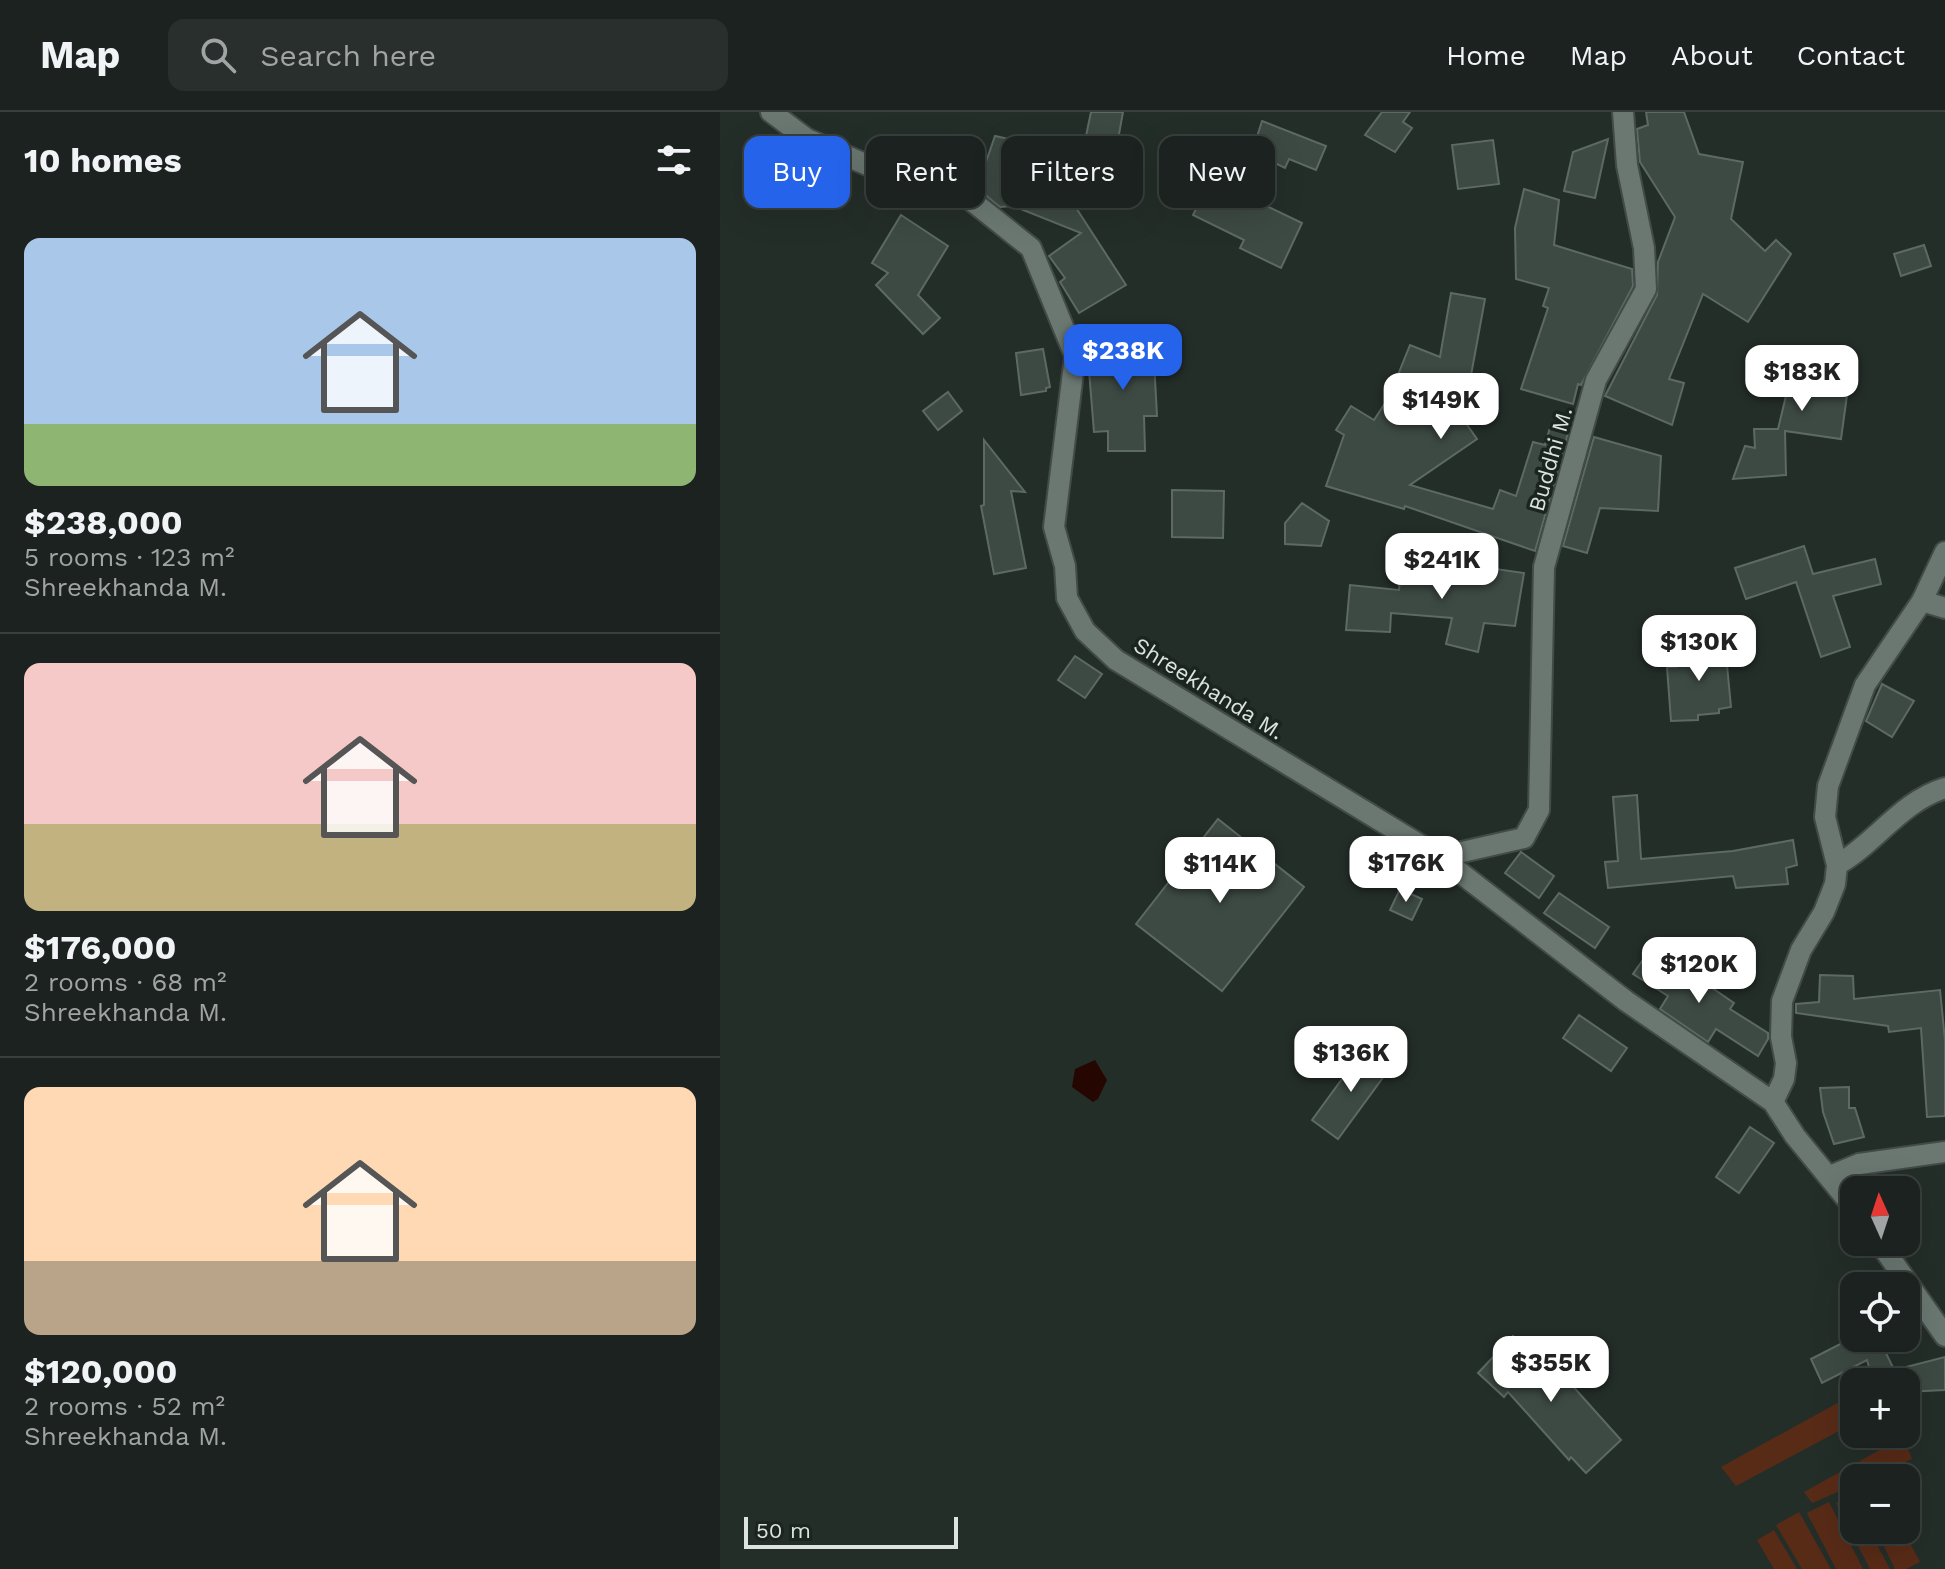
<!DOCTYPE html>
<html lang="en">
<head>
<meta charset="utf-8">
<style>
  :root { --surface:#1b221f; --page:#282f2c; --text:#f1f3f6; --muted:#a0a4a4; --line:#393f3d; --accent:#2563eb }
  body { margin:0; font-family:"Work Sans",sans-serif; background:var(--page); color:var(--text); height:100vh; display:flex; flex-direction:column; font-size:30px; white-space:nowrap }
  * { box-sizing:border-box; margin:0 }
  p { font-size:26px; color:var(--muted) }
  .icon { flex:none; width:44px; height:44px; fill:none; stroke:currentColor; stroke-width:2; stroke-linecap:round; stroke-linejoin:round }
  .map { position:relative; flex:1; overflow:hidden }
  .drawer { display:flex; flex-direction:column; background:var(--surface); width:720px }
  .drawer>* { flex:none }
  .top-card { position:absolute; left:24px; top:24px; width:760px; height:72px; display:flex; gap:16px }
  .needle { width:52px; rotate:357deg }
  .controls { position:absolute; left:1120px; top:1064px; display:grid; gap:16px }
  .controls a { display:grid; place-items:center; width:80px; height:80px; border-radius:16px; background:var(--surface); box-shadow:0 8px 32px #0002,0 0 0 2px var(--line); font-size:40px }
  .scale { position:absolute; left:24px; bottom:20px; width:214px; box-sizing:border-box; padding-left:8px; border:4px solid #dce3e0; border-top:0; font-size:22px; line-height:28px; white-space:nowrap; color:#dce3e0; -webkit-text-stroke:6px #1a2520; paint-order:stroke }
  .price { position:absolute; translate:-50% -68px; padding:0 18px; border-radius:16px; background:#fff; color:#222; font-size:26px; line-height:52px; filter:drop-shadow(0 2px 4px #0008) }
  .price::after { content:''; position:absolute; left:50%; top:48px; width:24px; height:18px; margin-left:-12px; background:inherit; clip-path:polygon(0 0,100% 0,50% 100%) }
  .price.active { background:var(--accent); color:#fff }
  ul { padding:0; list-style:none }
  li { display:grid; align-content:center; gap:16px; height:424px; padding:0 24px }
  li+li { border-top:2px solid var(--line) }
  li span { display:grid; place-items:center; height:248px; border-radius:16px; color:#555 }
  li>.icon { margin-inline-start:auto }
  span .icon { width:144px; height:144px; fill:#fffc; stroke-width:1 }
  li b { font-size:34px }
  h2 { display:flex; justify-content:space-between; align-items:center; height:96px; padding:0 24px; font-size:34px }
  .tag { padding:0 28px; border-radius:16px; background:var(--surface); box-shadow:0 8px 32px #0002,0 0 0 2px var(--line); font-size:28px; line-height:72px }
  .tag.active { background:var(--accent); color:#fff }
  header { display:flex; align-items:center; gap:48px; box-sizing:border-box; height:112px; padding:0 40px; background:var(--surface); border-bottom:2px solid var(--line) }
  header strong { font-size:38px }
  nav { display:flex; gap:44px; margin-inline-start:auto; font-size:28px }
  .search { width:560px; height:72px; background:var(--page); display:flex; align-items:center; gap:20px; box-sizing:border-box; padding:0 28px; border-radius:16px; color:var(--muted); font-size:30px }
  main { display:flex; flex:1; min-height:0 }
  .map>svg:first-child { display:block }
  .green { fill:#582b17 }
  .water { fill:#250600 }
  .building { fill:#3d4943; stroke:#5d6964; stroke-width:2 }
  .lines { fill:none; stroke-linecap:round; stroke-linejoin:round }
  .minor-casing { stroke:#434b48; stroke-width:24 }
  .minor { stroke:#6b7872; stroke-width:20 }
  .labels { text-anchor:middle; stroke-width:7; stroke-linejoin:round; paint-order:stroke }
  .street-label { font-size:22px; fill:#dce3e0; stroke:#1a2520 }
</style>
</head>
<body>
<header>
<strong>Map</strong>
<div class="search"><svg class="icon" aria-label="search" viewBox="0 0 24 24"><circle cx="10" cy="10" r="6"/><path d="M15 15l6 6"/></svg>Search here</div>
<nav><a>Home</a><a>Map</a><a>About</a><a>Contact</a></nav>
</header>
<main>
<section class="drawer">
<h2>10 homes<svg class="icon" aria-label="filters" viewBox="0 0 24 24"><path d="M4 7h16M4 17h16"/><circle cx="9" cy="7" r="2"/><circle cx="15" cy="17" r="2"/></svg></h2>
<ul>
<li><span style="background:linear-gradient(#a9c7e8 75%,#8fb573 0)"><svg class="icon" aria-label="home" viewBox="0 0 24 24"><path d="M3 11l9-7 9 7M6 9v11h12V9"/></svg></span><div><b>$238,000</b><p>5 rooms · 123 m²</p><p>Shreekhanda M.</p></div></li>
<li><span style="background:linear-gradient(#f6c9c9 65%,#c2b280 0)"><svg class="icon" aria-label="home" viewBox="0 0 24 24"><path d="M3 11l9-7 9 7M6 9v11h12V9"/></svg></span><div><b>$176,000</b><p>2 rooms · 68 m²</p><p>Shreekhanda M.</p></div></li>
<li><span style="background:linear-gradient(#ffd9b3 70%,#b9a48a 0)"><svg class="icon" aria-label="home" viewBox="0 0 24 24"><path d="M3 11l9-7 9 7M6 9v11h12V9"/></svg></span><div><b>$120,000</b><p>2 rooms · 52 m²</p><p>Shreekhanda M.</p></div></li>
</ul>
</section>
<div class="map">
<svg width="1225" height="1457" viewBox="0 0 1225 1457">
  <rect width="100%" height="100%" fill="#242e29"/>
  <g class="green">
    <path d="M1134,1282V1311L1016,1374L1001,1355Z"/>
    <path d="M1183,1325L1192,1347L1149,1366H1134V1373L1092,1391L1084,1380Z"/>
    <path d="M1132,1383L1134,1418H1149L1170,1457H1150L1116,1391Z"/>
    <path d="M1109,1390L1143,1457H1116L1087,1401Z"/>
    <path d="M1079,1400L1111,1457H1082L1056,1413Z"/>
    <path d="M1054,1418L1077,1457H1054L1037,1428Z"/>
    <path d="M1156,1418H1183L1200,1450L1186,1457H1175Z"/>
  </g>
  <path class="water" d="M375,948L387,968L378,987L373,990L352,975L355,957Z"/>
  <g class="building">
    <path d="M371,0H403L394,50L409,53L399,94L340,71L406,173L359,201L340,170L345,166L329,144L361,121L293,94L280,95L257,76L275,24L362,43Z"/>
    <path d="M662,0H690L683,10L692,16L675,40L645,23Z"/>
    <path d="M926,0H964L979,42L1023,50L1011,107L1045,139L1056,128L1071,142L1028,210L983,182L949,267L964,271L952,313L885,284L937,183L938,150L955,105L920,50L917,17L928,13Z"/>
    <path d="M542,9L606,34L596,58L569,47L565,56L555,51L536,89L582,111L561,156L520,136L524,128L473,103L492,64L520,78Z"/>
    <path d="M888,27L875,86L844,79L853,40Z"/>
    <path d="M773,28L779,72L738,77L732,33Z"/>
    <path d="M804,77L839,88L834,133L912,157L913,174L861,273L858,272L853,292L801,277L828,196L823,194L829,176L796,167L795,116Z"/>
    <path d="M181,103L228,134L198,183L220,206L203,222L156,173L168,161L152,151Z"/>
    <path d="M1204,133L1211,154L1181,164L1174,142Z"/>
    <path d="M731,181L765,187L743,307L757,327L690,373L773,397L780,378L796,384L813,330L825,333L831,312L849,318L815,439L685,394L684,397L606,374L624,323L616,318L631,294L654,308L669,285L690,233L720,245Z"/>
    <path d="M433,230L437,304H424L425,339H388V319L374,320L367,234Z"/>
    <path d="M323,237L330,275L326,276V279L301,283L296,241Z"/>
    <path d="M1077,238L1132,247L1121,327L1065,319L1066,363L1013,367L1025,334L1035,336L1034,317H1058Z"/>
    <path d="M228,280L242,299L218,318L203,299Z"/>
    <path d="M874,325L941,344L938,399L880,396L867,441L843,434Z"/>
    <path d="M264,328L305,380L291,379L306,456L274,462L261,394L264,393Z"/>
    <path d="M452,378L504,379L503,426L452,425Z"/>
    <path d="M582,391L609,409L601,434L565,432V411Z"/>
    <path d="M1084,434L1093,462L1155,447L1161,472L1113,484L1130,535L1101,545L1076,470L1026,487L1015,456Z"/>
    <path d="M713,448L804,461L795,514L764,511L758,540L726,532L732,506L671,501L670,520L626,518L630,473L679,478L680,466L712,456Z"/>
    <path d="M1005,532L1011,595L999,597V601L978,603V608L951,609L947,555H956L955,538Z"/>
    <path d="M355,544L382,562L365,586L338,568Z"/>
    <path d="M1162,572L1194,589L1172,625L1146,609Z"/>
    <path d="M917,683L921,747L1013,739L1073,728L1077,753L1066,756L1068,772L1016,776L1013,764L888,776L885,750L898,749L893,685Z"/>
    <path d="M498,707L584,775L502,879L416,812Z"/>
    <path d="M801,740L834,764L819,786L785,761Z"/>
    <path d="M680,777L702,787L692,808L670,798Z"/>
    <path d="M839,781L889,815L875,836L824,801Z"/>
    <path d="M929,839L964,862L966,858L1014,891L1010,897L1048,921V927L1038,944L996,917L988,930L940,897L948,884L913,862Z"/>
    <path d="M1100,863L1133,864L1134,887L1220,878L1225,928V1004L1207,1005L1201,916L1169,920L1168,914L1076,901V892L1099,890Z"/>
    <path d="M859,903L907,936L891,959L843,926Z"/>
    <path d="M644,937L670,956L618,1027L592,1008Z"/>
    <path d="M1129,975V996H1135L1144,1025L1114,1032L1103,1000L1100,976Z"/>
    <path d="M1030,1015L1054,1031L1019,1081L996,1065Z"/>
    <path d="M793,1224L838,1265L842,1262L901,1328L866,1361L851,1345L849,1348L788,1280L784,1285L758,1261Z"/>
    <path d="M1132,1226H1190L1165,1239L1180,1270H1153L1147,1248L1102,1271L1091,1247Z"/>
    <path d="M1225,1245V1278L1186,1280V1255Z"/>
  </g>
  <g class="lines">
    <defs>
      <g id="minor">
        <path d="M51,0L87,27L152,55L242,81L311,136L355,244L334,415L345,454L347,486L365,519L396,548L720,745L906,889L1053,990L1075,1024L1134,1096"/>
        <path d="M1202,489L1225,496"/>
        <path d="M720,745L804,726L819,698L824,455L876,268L926,177L924,136L907,53L903,0"/>
        <path d="M1117,753C1156,731 1180,690 1225,676"/>
        <path d="M1053,990L1064,967L1066,951L1061,925L1062,889L1081,838L1104,800L1115,772L1117,753L1105,705L1108,674L1145,573L1202,489L1225,440"/>
        <path d="M1110,1064L1139,1052L1225,1040"/>
        <path d="M1159,1130L1225,1224"/>
      </g>
    </defs>
    <use href="#minor" class="minor-casing"/>
    <use href="#minor" class="minor"/>
  </g>
  <g class="labels">
    <g class="street-label">
      <text transform="translate(830 347) rotate(-74)" y="8">Buddhi M.</text>
      <text transform="translate(489 576) rotate(32)" y="8">Shreekhanda M.</text>
    </g>
  </g>
</svg>
<div class="controls">
<a><svg class="needle" viewBox="-14 -14 28 28"><path d="M0-13l5 13h-10z" fill="#e53935"/><path d="M0 13l5-13h-10z" fill="#a0a4a4"/></svg></a>
<a><svg class="icon" aria-label="locate" viewBox="0 0 24 24"><circle cx="12" cy="12" r="6"/><path d="M12 2v4M12 18v4M2 12h4M18 12h4"/></svg></a>
<a>+</a>
<a>−</a>
</div>
<div class="scale">50 m</div>
<b class="price active" style="left:403px;top:280px">$238K</b>
<b class="price" style="left:1082px;top:301px">$183K</b>
<b class="price" style="left:721px;top:329px">$149K</b>
<b class="price" style="left:722px;top:489px">$241K</b>
<b class="price" style="left:979px;top:571px">$130K</b>
<b class="price" style="left:686px;top:792px">$176K</b>
<b class="price" style="left:500px;top:793px">$114K</b>
<b class="price" style="left:979px;top:893px">$120K</b>
<b class="price" style="left:631px;top:982px">$136K</b>
<b class="price" style="left:831px;top:1292px">$355K</b>
<div class="top-card">
<a class="tag active">Buy</a>
<a class="tag">Rent</a>
<a class="tag">Filters</a>
<a class="tag">New</a>
</div>
</div>
</main>
</body>
</html>
